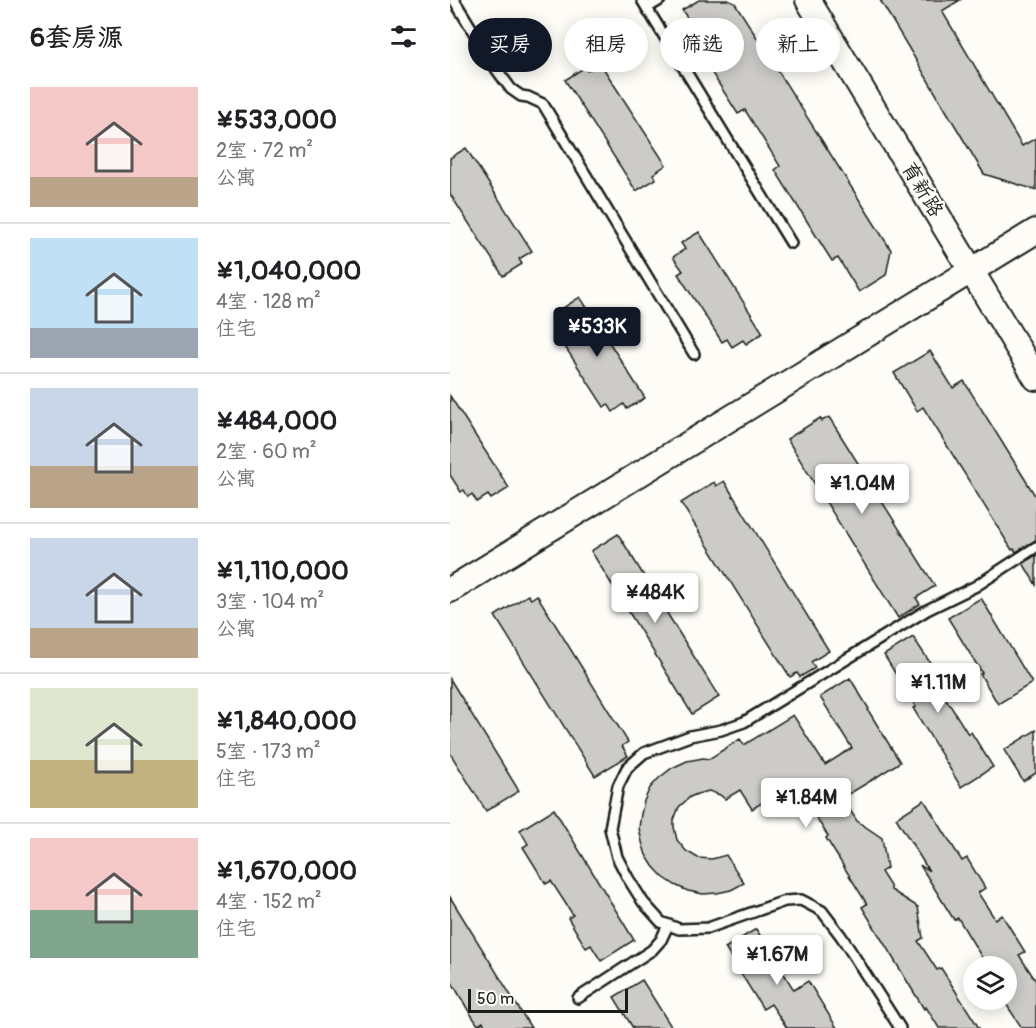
<!DOCTYPE html>
<html lang="zh">
<head>
<meta charset="utf-8">
<style>
  :root { --surface:#fff; --page:#f2f2f2; --text:#202124; --muted:#757577; --line:#e0e0e0; --accent:#111827 }
  body { margin:0; font-family:Pangolin,"LXGW WenKai TC",sans-serif; background:var(--page); color:var(--text); height:100vh; display:flex; flex-direction:column; font-size:22px; white-space:nowrap }
  * { box-sizing:border-box; margin:0 }
  p { font-size:20px; color:var(--muted) }
  .icon { flex:none; width:33px; height:33px; fill:none; stroke:currentColor; stroke-width:2; stroke-linecap:round; stroke-linejoin:round }
  .map { position:relative; flex:1; overflow:hidden }
  .panel { display:flex; flex-direction:column; background:var(--surface); width:450px }
  .panel>* { flex:none }
  .top-card { position:absolute; left:18px; top:18px; width:477px; height:54px; display:flex; gap:12px }
  .tools { position:absolute; left:513px; top:956px; display:grid; gap:12px }
  .tools a { display:grid; place-items:center; width:54px; height:54px; border-radius:50%; background:var(--surface); box-shadow:0 3px 15px #0003; font-size:30px }
  .scale { position:absolute; left:18px; bottom:15px; width:160px; box-sizing:border-box; padding-left:6px; border:3px solid #1c1c1c; border-top:0; font-size:16px; line-height:21px; white-space:nowrap; color:#1c1c1c; -webkit-text-stroke:4px #fdfcf7; paint-order:stroke }
  .price { position:absolute; translate:-50% -51px; padding:0 14px; border-radius:6px; background:#fff; color:#222; font-size:20px; line-height:39px; filter:drop-shadow(0 2px 3px #0008) }
  .price::after { content:''; position:absolute; left:50%; top:36px; width:18px; height:14px; margin-left:-9px; background:inherit; clip-path:polygon(0 0,100% 0,50% 100%) }
  .price.selected { background:var(--accent); color:#fff }
  ul { padding:0; list-style:none }
  li { display:flex; align-items:center; gap:18px; height:150px; padding:0 30px }
  li+li { border-top:2px solid var(--line) }
  li span { display:grid; place-items:center; flex:none; width:168px; height:120px; border-radius:0px; color:#555 }
  li>.icon { margin-inline-start:auto }
  span .icon { width:72px; height:72px; fill:#fffc; stroke-width:1 }
  li b { font-size:26px }
  h2 { display:flex; justify-content:space-between; align-items:center; height:72px; padding:0 30px; font-size:26px }
  .pill { padding:0 21px; border-radius:27px; background:var(--surface); box-shadow:0 3px 15px #0003; font-size:21px; line-height:54px }
  .pill.selected { background:var(--accent); color:#fff }
  main { display:flex; flex:1; min-height:0 }
  .map>svg:first-child { display:block }
  .building { fill:#cccbc8; stroke:#1c1c1c; stroke-width:1.5 }
  .lines { fill:none; stroke-linecap:round; stroke-linejoin:round }
  .service-casing { stroke:#1c1c1c; stroke-width:14 }
  .tertiary-casing { stroke:#1c1c1c; stroke-width:28 }
  .service { stroke:#fdfcf7; stroke-width:9 }
  .tertiary { stroke:#fdfcf7; stroke-width:24 }
  .labels { text-anchor:middle; stroke-width:4.5; stroke-linejoin:round; paint-order:stroke }
  .street-label { font-size:20px; fill:#1c1c1c; stroke:#fdfcf7 }
</style>
</head>
<body>
<main>
<section class="panel">
<h2>6套房源<svg class="icon" aria-label="filters" viewBox="0 0 24 24"><path d="M4 7h16M4 17h16"/><circle cx="9" cy="7" r="2"/><circle cx="15" cy="17" r="2"/></svg></h2>
<ul>
<li><span style="background:linear-gradient(#f6c9c9 75%,#b9a48a 0)"><svg class="icon" aria-label="home" viewBox="0 0 24 24"><path d="M3 11l9-7 9 7M6 9v11h12V9"/></svg></span><div><b>¥533,000</b><p>2室 · 72 m²</p><p>公寓</p></div></li>
<li><span style="background:linear-gradient(#bfe0f5 75%,#9aa5b1 0)"><svg class="icon" aria-label="home" viewBox="0 0 24 24"><path d="M3 11l9-7 9 7M6 9v11h12V9"/></svg></span><div><b>¥1,040,000</b><p>4室 · 128 m²</p><p>住宅</p></div></li>
<li><span style="background:linear-gradient(#c9d6e8 65%,#b9a48a 0)"><svg class="icon" aria-label="home" viewBox="0 0 24 24"><path d="M3 11l9-7 9 7M6 9v11h12V9"/></svg></span><div><b>¥484,000</b><p>2室 · 60 m²</p><p>公寓</p></div></li>
<li><span style="background:linear-gradient(#c9d6e8 75%,#b9a48a 0)"><svg class="icon" aria-label="home" viewBox="0 0 24 24"><path d="M3 11l9-7 9 7M6 9v11h12V9"/></svg></span><div><b>¥1,110,000</b><p>3室 · 104 m²</p><p>公寓</p></div></li>
<li><span style="background:linear-gradient(#dfe7d0 60%,#c2b280 0)"><svg class="icon" aria-label="home" viewBox="0 0 24 24"><path d="M3 11l9-7 9 7M6 9v11h12V9"/></svg></span><div><b>¥1,840,000</b><p>5室 · 173 m²</p><p>住宅</p></div></li>
<li><span style="background:linear-gradient(#f6c9c9 60%,#7fa58c 0)"><svg class="icon" aria-label="home" viewBox="0 0 24 24"><path d="M3 11l9-7 9 7M6 9v11h12V9"/></svg></span><div><b>¥1,670,000</b><p>4室 · 152 m²</p><p>住宅</p></div></li>
</ul>
</section>
<div class="map">
<svg width="586" height="1028" viewBox="0 0 586 1028">
  <rect width="100%" height="100%" fill="#fdfcf7"/>
  <filter id="ink" filterUnits="userSpaceOnUse"><feTurbulence type="fractalNoise" baseFrequency=".0167" numOctaves="2"/><feDisplacementMap in="SourceGraphic" scale="12" xChannelSelector="R" yChannelSelector="G"/><feConvolveMatrix kernelMatrix="1 2 1 2 8 2 1 2 1" color-interpolation-filters="sRGB"/></filter>
  <g filter="url(#ink)">
    <g class="building">
      <path d="M249,0H278L285,3L441,250L436,275L409,292L388,258L382,261L370,242L325,170L330,166L295,110L288,114L230,23L238,19L232,10Z"/>
      <path d="M430,0H510L492,11L572,146L586,138V190L534,174Z"/>
      <path d="M150,63L216,165L203,174L206,179L186,191L115,80L135,67L137,71Z"/>
      <path d="M16,148L82,251L69,259L72,264L53,276L0,194V158Z"/>
      <path d="M249,232L313,333L296,344L293,340L282,347L277,339L272,342L228,274L233,271L223,257L235,249L231,243Z"/>
      <path d="M130,297L195,398L177,409L174,404L163,412L158,404L154,407L110,339L114,336L105,321L116,314L113,308Z"/>
      <path d="M480,351L503,388L514,381L586,497V540L566,552L564,549L562,550L473,407L467,411L444,373Z"/>
      <path d="M0,396L59,488L41,499L38,495L27,502L22,494L18,497L14,490L11,492L0,475Z"/>
      <path d="M379,417L485,586L466,598L470,604L448,618L337,439L370,418L372,421Z"/>
      <path d="M274,481L379,651L361,662L365,668L350,677L347,673L340,677L231,503L264,482L266,486Z"/>
      <path d="M168,534L269,697L242,714L141,551Z"/>
      <path d="M586,555V585L573,563Z"/>
      <path d="M78,595L81,599L87,595L178,742L172,746L178,756L145,776L45,616Z"/>
      <path d="M531,598L582,683L548,704L530,674L532,673L498,618Z"/>
      <path d="M463,637L483,667L478,670L518,734L521,732L543,767L511,787L463,708L466,707L434,655Z"/>
      <path d="M400,678L419,709L418,710L450,762L422,780L421,779L422,780L392,798L407,821L432,838L437,868L431,872L440,886L441,890L468,907L473,938L468,941L487,970L491,968L529,1028H489L476,1007L474,1009L412,907L417,904L376,838L378,836L344,783L302,809L290,790L275,799L270,795L259,791L247,794L240,797L229,807L224,820V827L227,840L236,851L248,858L262,859L276,855L294,883L281,890L267,893L253,894L238,891L225,885L213,877L203,866L196,855L192,842L189,828L191,814L194,801L200,788L209,778L222,768L237,761L253,758L259,759L290,739L294,745L343,715L375,765L402,748L370,697Z"/>
      <path d="M0,679L69,791L36,811L0,753Z"/>
      <path d="M586,730V773L573,781L554,750Z"/>
      <path d="M474,800L512,861L517,858L535,888L528,893L545,919L552,915L575,952L569,955L586,981V1028H572L556,1004V966H537L508,918L504,920L470,865L479,871L446,818Z"/>
      <path d="M104,809L184,940L151,961L141,945L136,948L118,918L123,915L101,881L96,884L73,847L78,844L70,830Z"/>
      <path d="M0,897L81,1028H37L33,1022L28,1025L18,1010L0,979Z"/>
      <path d="M306,929L344,990L358,981L387,1028H337L321,1004L313,1009L275,948Z"/>
      <path d="M192,980L222,1028H183L164,997Z"/>
    </g>
    <g class="lines">
      <defs>
        <g id="service">
          <path d="M4,0L47,70L61,89L71,96L78,97L93,104L244,354"/>
          <path d="M192,0L341,243"/>
          <path d="M197,8L210,0"/>
          <path d="M128,998L202,950L211,940L218,925"/>
          <path d="M450,1028L391,936L372,911L351,900L335,901L258,928L229,929L211,922L193,902L178,878L167,857L160,828L168,786L177,768L194,753L240,736L271,730L294,722L477,610L526,586L586,547"/>
        </g>
        <g id="tertiary">
          <path d="M358,0L586,378"/>
          <path d="M0,590L586,231"/>
        </g>
      </defs>
      <use href="#service" class="service-casing"/>
      <use href="#tertiary" class="tertiary-casing"/>
      <use href="#service" class="service"/>
      <use href="#tertiary" class="tertiary"/>
    </g>
  </g>
  <g class="labels">
    <g class="street-label">
      <text transform="translate(473 189) rotate(59)" y="7">育新路</text>
    </g>
  </g>
</svg>
<div class="tools">
<a><svg class="icon" aria-label="layers" viewBox="0 0 24 24"><path d="M12 4l9 5-9 5-9-5zM3 14l9 5 9-5"/></svg></a>
</div>
<div class="scale">50 m</div>
<b class="price selected" style="left:147px;top:358px">¥533K</b>
<b class="price" style="left:412px;top:515px">¥1.04M</b>
<b class="price" style="left:205px;top:624px">¥484K</b>
<b class="price" style="left:488px;top:714px">¥1.11M</b>
<b class="price" style="left:356px;top:829px">¥1.84M</b>
<b class="price" style="left:327px;top:986px">¥1.67M</b>
<div class="top-card">
<a class="pill selected">买房</a>
<a class="pill">租房</a>
<a class="pill">筛选</a>
<a class="pill">新上</a>
</div>
</div>
</main>
</body>
</html>
